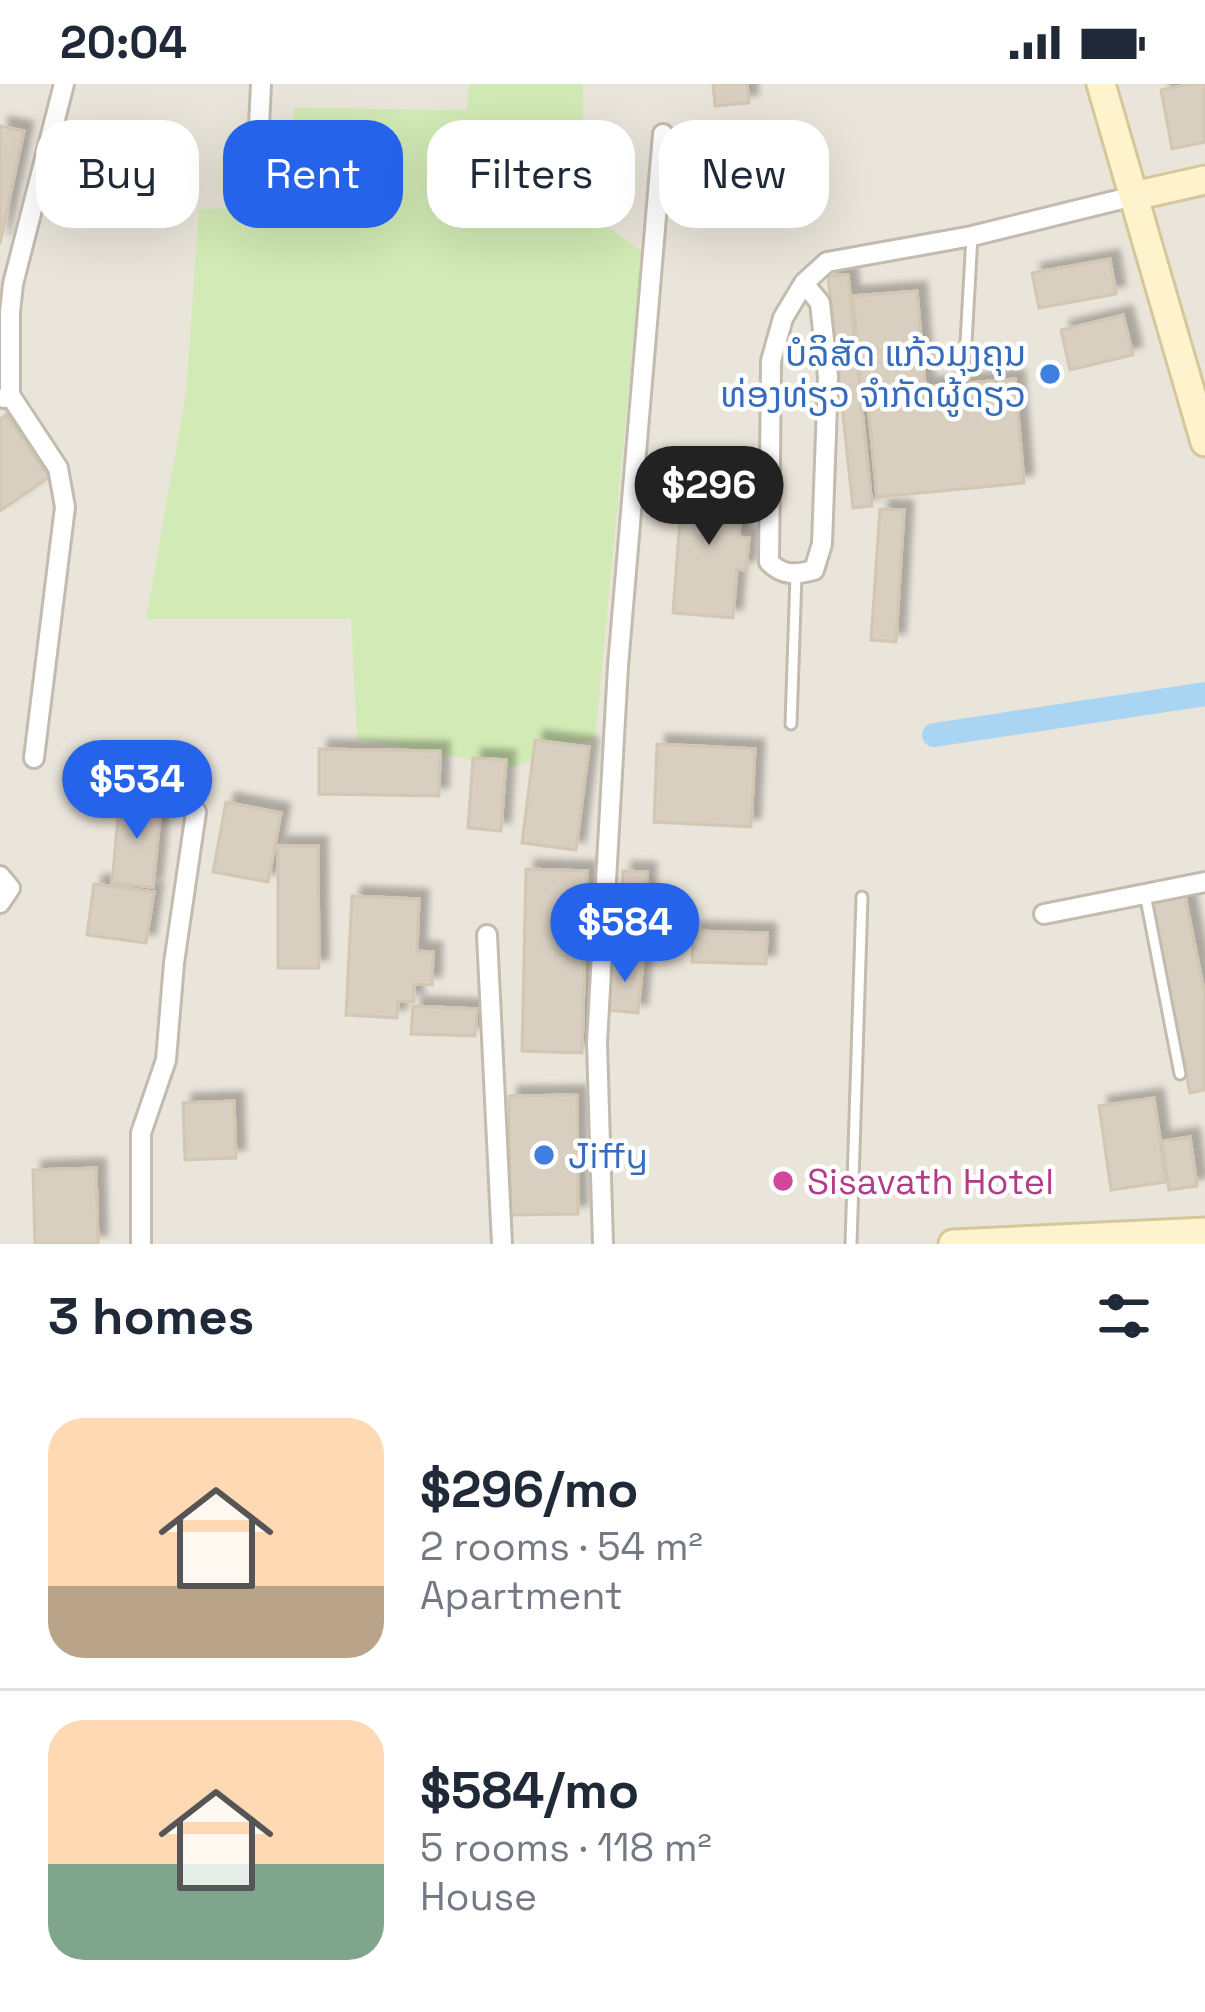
<!DOCTYPE html>
<html lang="en">
<head>
<meta charset="utf-8">
<style>
  :root { --surface:#fff; --page:#f6f6f7; --text:#1f2937; --muted:#747a83; --line:#e0e1e3; --accent:#2563eb }
  body { margin:0; font-family:"Space Grotesk","Noto Sans Lao",sans-serif; background:var(--page); color:var(--text); height:100vh; display:flex; flex-direction:column; font-size:45px; white-space:nowrap }
  * { box-sizing:border-box; margin:0 }
  p { font-size:39px; color:var(--muted) }
  .icon { flex:none; width:66px; height:66px; fill:none; stroke:currentColor; stroke-width:2; stroke-linecap:round; stroke-linejoin:round }
  .map { position:relative; height:1160px; overflow:hidden }
  .side { display:flex; flex-direction:column; background:var(--surface); flex:1 }
  .side>* { flex:none }
  .hud { position:absolute; left:36px; top:36px; width:1134px; height:108px; display:flex; gap:24px }
  .price { position:absolute; translate:-50% -102px; padding:0 27px; border-radius:42px; background:var(--accent); color:#fff; font-size:39px; line-height:78px; filter:drop-shadow(0 3px 6px #0008) }
  .price::after { content:''; position:absolute; left:50%; top:72px; width:36px; height:27px; margin-left:-18px; background:inherit; clip-path:polygon(0 0,100% 0,50% 100%) }
  .price.on { background:#222; color:#fff }
  ul { padding:0; list-style:none }
  li { display:flex; align-items:center; gap:36px; height:300px; padding:0 48px }
  li+li { border-top:3px solid var(--line) }
  li span { display:grid; place-items:center; flex:none; width:336px; height:240px; border-radius:36px; color:#555 }
  li>.icon { margin-inline-start:auto }
  span .icon { width:144px; height:144px; fill:#fffc; stroke-width:1 }
  li b { font-size:51px }
  h2 { display:flex; justify-content:space-between; align-items:center; height:144px; padding:0 48px; font-size:51px }
  .pill { padding:0 42px; border-radius:36px; background:var(--surface); box-shadow:0 12px 48px #0002; font-size:42px; line-height:108px }
  .pill.on { background:var(--accent); color:#fff }
  .status { display:flex; justify-content:space-between; align-items:center; height:84px; padding:0 60px; background:var(--surface); direction:ltr }
  .status svg { height:33px; fill:currentColor }
  .map>svg:first-child { display:block }
  .residential { fill:#eae5da }
  .green { fill:#d2eab5 }
  .lines { fill:none; stroke-linecap:round; stroke-linejoin:round }
  .canal { stroke:#a9d4f2; stroke-width:24 }
  .building { fill:#d8cfc1; stroke:#d3c7b4; stroke-width:3; filter:url(#shadow) }
  .lane-casing { stroke:#c2bbae; stroke-width:15 }
  .street-casing { stroke:#c2bbae; stroke-width:24 }
  .secondary-casing { stroke:#d6c79b; stroke-width:33 }
  .lane { stroke:#fff; stroke-width:9 }
  .street { stroke:#fff; stroke-width:18 }
  .secondary { stroke:#fff3cd; stroke-width:27 }
  .shop-dot { fill:#3f7fe0; stroke:#fff; stroke-width:4.5 }
  .hotel-dot { fill:#d1479c; stroke:#fff; stroke-width:4.5 }
  .labels { text-anchor:middle; stroke-width:9; stroke-linejoin:round; paint-order:stroke }
  .shop-label { font-size:36px; fill:#366cbe; stroke:#fff; text-anchor:end }
  .hotel-label { font-size:36px; fill:#b23c85; stroke:#fff; text-anchor:start }
</style>
</head>
<body>
<div class="status"><b>20:04</b><svg viewBox="0 0 49 12"><path d="M0 12V9h3v3zM5 12V6h3v6zM10 12V3h3v9zM15 12V0h3v12zM26 1h20v11H26zM47 4h2v5h-2z"/></svg></div>
<div class="map">
<svg width="1205" height="1160" viewBox="0 0 1205 1160">
  <defs>
    <filter id="shadow"><feDropShadow dx="9" dy="-9" stdDeviation="3" flood-color="#0004"/></filter>
  </defs>
  <rect width="100%" height="100%" fill="#f6f3ec"/>
  <rect class="residential" x="0" y="0" width="1205" height="1160"/>
  <path class="green" d="M469,0H583V125L642,168L595,654L513,683L357,655L351,535H146L186,309L199,125L280,124L294,24L467,26Z"/>
  <g class="lines">
    <path class="canal" d="M934,651L1205,610"/>
  </g>
  <g class="building">
    <path d="M713,0H747L749,19L715,22Z"/>
    <path d="M1192,0H1205V58L1172,65L1161,6Z"/>
    <path d="M0,42L24,47L0,160Z"/>
    <path d="M1110,175L1116,210L1039,224L1032,189Z"/>
    <path d="M848,191L872,422L853,424L828,192Z"/>
    <path d="M917,207L925,301L861,306L853,212Z"/>
    <path d="M1123,231L1133,271L1070,286L1061,246Z"/>
    <path d="M1015,295L1024,399L877,413L867,308Z"/>
    <path d="M6,331L49,393L0,427V335Z"/>
    <path d="M683,394L743,399L739,453L749,454L746,486L737,485L733,534L673,529Z"/>
    <path d="M880,425L904,426L896,558L871,556Z"/>
    <path d="M535,656L589,663L576,766L522,759Z"/>
    <path d="M657,660L755,665L751,743L654,738Z"/>
    <path d="M319,665L440,667L439,712L319,710Z"/>
    <path d="M473,674L506,676L501,747L468,744Z"/>
    <path d="M134,710L162,713L153,803L112,799L119,721L133,722Z"/>
    <path d="M226,718L281,729L268,798L213,788Z"/>
    <path d="M278,762H318L319,884H278Z"/>
    <path d="M526,785L587,787L582,969L522,967Z"/>
    <path d="M623,787L647,788L645,846L621,845Z"/>
    <path d="M94,800L154,808L146,859L87,851Z"/>
    <path d="M352,812L419,815L417,867L433,868L432,901L414,900V918L398,917L397,934L346,931Z"/>
    <path d="M1185,812L1205,912V1006L1190,1009L1152,818Z"/>
    <path d="M693,847L767,849L766,880L692,878Z"/>
    <path d="M612,874L643,877L638,929L607,926Z"/>
    <path d="M413,922L477,925L475,952L411,950Z"/>
    <path d="M577,1011L578,1130L510,1131L509,1012Z"/>
    <path d="M1154,1014L1166,1098L1111,1106L1099,1022Z"/>
    <path d="M234,1017L236,1074L185,1076L183,1019Z"/>
    <path d="M1190,1053L1197,1102L1169,1106L1162,1057Z"/>
    <path d="M96,1084L98,1160H35L33,1086Z"/>
  </g>
  <g class="lines">
    <defs>
      <g id="lane">
        <path d="M964,294L972,152"/>
        <path d="M791,640L796,491"/>
        <path d="M1145,810L1180,990"/>
        <path d="M851,1160L862,813"/>
      </g>
      <g id="street">
        <path d="M259,42L261,0"/>
        <path d="M804,199L820,219L828,293L822,460L814,486C796,491 783,492 769,478L771,277L783,234L804,199L827,178L972,152L1134,112"/>
        <path d="M10,311L58,384L65,423L34,674"/>
        <path d="M4,314L10,311V228L13,200L64,0"/>
        <path d="M0,792L10,804L0,819"/>
        <path d="M1044,830L1205,798"/>
        <path d="M487,851L502,1160"/>
        <path d="M141,1160V1049L166,976L174,879L196,728"/>
        <path d="M603,1160L597,959L618,582L663,50"/>
      </g>
      <g id="secondary">
        <path d="M1101,0L1205,358"/>
        <path d="M1134,112L1205,96"/>
        <path d="M953,1160L1205,1148"/>
      </g>
    </defs>
    <use href="#lane" class="lane-casing"/>
    <use href="#street" class="street-casing"/>
    <use href="#secondary" class="secondary-casing"/>
    <use href="#lane" class="lane"/>
    <use href="#street" class="street"/>
    <use href="#secondary" class="secondary"/>
  </g>
  <g class="shop-dot">
    <circle cx="1050" cy="290" r="12"/>
    <circle cx="544" cy="1071" r="12"/>
  </g>
  <circle class="hotel-dot" cx="783" cy="1097" r="12"/>
  <g class="labels">
    <g class="shop-label">
      <text x="1026" y="282">ບໍລິສັດ ແກ້ວມຸງຄຸນ<tspan x="1026" dy="41">ທ່ອງທ່ຽວ ຈຳກັດຜູ້ດຽວ</tspan></text>
      <text x="568" y="1084" text-anchor="start">Jiffy</text>
    </g>
    <g class="hotel-label">
      <text x="807" y="1110">Sisavath Hotel</text>
    </g>
  </g>
</svg>
<b class="price on" style="left:709px;top:464px">$296</b>
<b class="price" style="left:137px;top:758px">$534</b>
<b class="price" style="left:625px;top:901px">$584</b>
<div class="hud">
<a class="pill">Buy</a>
<a class="pill on">Rent</a>
<a class="pill">Filters</a>
<a class="pill">New</a>
</div>
</div>
<section class="side">
<h2>3 homes<svg class="icon" aria-label="filters" viewBox="0 0 24 24"><path d="M4 7h16M4 17h16"/><circle cx="9" cy="7" r="2"/><circle cx="15" cy="17" r="2"/></svg></h2>
<ul>
<li><span style="background:linear-gradient(#ffd9b3 70%,#b9a48a 0)"><svg class="icon" aria-label="home" viewBox="0 0 24 24"><path d="M3 11l9-7 9 7M6 9v11h12V9"/></svg></span><div><b>$296/mo</b><p>2 rooms · 54 m²</p><p>Apartment</p></div></li>
<li><span style="background:linear-gradient(#ffd9b3 60%,#7fa58c 0)"><svg class="icon" aria-label="home" viewBox="0 0 24 24"><path d="M3 11l9-7 9 7M6 9v11h12V9"/></svg></span><div><b>$584/mo</b><p>5 rooms · 118 m²</p><p>House</p></div></li>
</ul>
</section>
</body>
</html>
